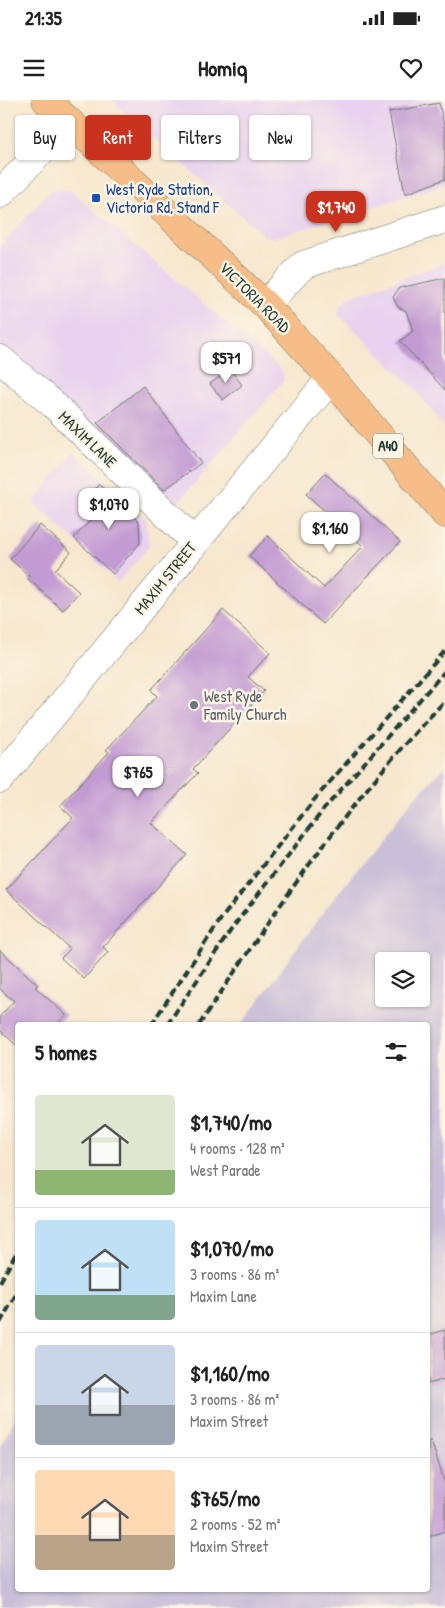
<!DOCTYPE html>
<html lang="en">
<head>
<meta charset="utf-8">
<style>
  :root { --surface:#fff; --page:#f6f6f6; --text:#222; --muted:#767676; --line:#e0e0e0; --accent:#c8321e }
  body { margin:0; font-family:"Patrick Hand",sans-serif; background:var(--page); color:var(--text); height:100vh; display:flex; flex-direction:column; font-size:19px; white-space:nowrap }
  * { box-sizing:border-box; margin:0 }
  p { font-size:16px; color:var(--muted) }
  .icon { flex:none; width:28px; height:28px; fill:none; stroke:currentColor; stroke-width:2; stroke-linecap:round; stroke-linejoin:round }
  .map { position:relative; flex:1; overflow:hidden }
  .details { position:absolute; left:15px; top:922px; width:415px; height:570px; display:flex; flex-direction:column; background:var(--surface); border-radius:5px; box-shadow:0 1px 4px #0004 }
  .details>* { flex:none }
  .hud { position:absolute; left:15px; top:15px; width:415px; height:45px; display:flex; gap:10px }
  .tools { position:absolute; left:375px; top:852px; display:grid; gap:10px }
  .tools a { display:grid; place-items:center; width:55px; height:55px; border-radius:5px; background:var(--surface); box-shadow:0 1px 4px #0004; font-size:25px }
  .price { position:absolute; translate:-50% -42px; padding:0 11px; border-radius:10px; background:#fff; color:#222; font-size:16px; line-height:32px; filter:drop-shadow(0 1px 2px #0008) }
  .price::after { content:''; position:absolute; left:50%; top:30px; width:15px; height:11px; margin-left:-8px; background:inherit; clip-path:polygon(0 0,100% 0,50% 100%) }
  .price.current { background:var(--accent); color:#fff }
  ul { padding:0; list-style:none }
  li { display:flex; align-items:center; gap:15px; height:125px; padding:0 20px }
  li+li { border-top:1px solid var(--line) }
  li span { display:grid; place-items:center; flex:none; width:140px; height:100px; border-radius:5px; color:#555 }
  li>.icon { margin-inline-start:auto }
  span .icon { width:60px; height:60px; fill:#fffc; stroke-width:1 }
  li b { font-size:21px }
  h2 { display:flex; justify-content:space-between; align-items:center; height:60px; padding:0 20px; font-size:21px }
  .chip { padding:0 18px; border-radius:5px; background:var(--surface); box-shadow:0 1px 4px #0004; font-size:18px; line-height:45px }
  .chip.current { background:var(--accent); color:#fff }
  .status { display:flex; justify-content:space-between; align-items:center; height:35px; padding:0 25px; background:var(--surface); direction:ltr }
  .status svg { height:14px; fill:currentColor }
  header { display:flex; justify-content:space-between; align-items:center; height:65px; padding:0 20px; background:var(--surface); font-size:22px; font-weight:700 }
  .map>svg:first-child { display:block }
  .built { fill:#e8d2ef }
  .industrial { fill:#c9bfd8; fill-rule:evenodd }
  .building { fill:#c29bd3 }
  .lines { fill:none; stroke-linecap:round; stroke-linejoin:round }
  .minor-casing { stroke:#6b786a; stroke-width:29 }
  .tertiary-casing { stroke:#6b786a; stroke-width:29 }
  .trunk-casing { stroke:#6b786a; stroke-width:29 }
  .minor { stroke:#fff; stroke-width:28 }
  .tertiary { stroke:#fff; stroke-width:28 }
  .trunk { stroke:#f7bd88; stroke-width:28 }
  .rail { stroke:#1f3d34; stroke-width:4; stroke-dasharray:8 4; stroke-linecap:butt }
  .transit-dot { fill:#1a4fb4; stroke:#fcf5e5; stroke-width:2 }
  .worship-dot { fill:#6b7280; stroke:#fcf5e5; stroke-width:2 }
  .labels { text-anchor:middle; stroke-width:5; stroke-linejoin:round; paint-order:stroke }
  .shield { fill:#fcf5e5; stroke:#617469; stroke-width:1 }
  .shield-label { font-size:15px; font-weight:bold; fill:#1f3d34 }
  .transit-label { font-size:16px; fill:#164399; stroke:#fcf5e5; text-anchor:start }
  .street-label { font-size:16px; fill:#1f3d34; stroke:#fcf5e5 }
  .worship-label { font-size:16px; fill:#5b616d; stroke:#fcf5e5; text-anchor:start }
</style>
</head>
<body>
<div class="status"><b>21:35</b><svg viewBox="0 0 49 12"><path d="M0 12V9h3v3zM5 12V6h3v6zM10 12V3h3v9zM15 12V0h3v12zM26 1h20v11H26zM47 4h2v5h-2z"/></svg></div>
<header><svg class="icon" aria-label="menu" viewBox="0 0 24 24"><path d="M4 6h16M4 12h16M4 18h16"/></svg>Homiq<svg class="icon" aria-label="heart" viewBox="0 0 24 24"><path d="M12 20l-8-8c-3-5 5-10 8-4 3-6 11-1 8 4z"/></svg></header>
<div class="map">
<svg width="445" height="1508" viewBox="0 0 445 1508">
  <rect width="100%" height="100%" fill="#fcf5e5"/>
  <filter id="ink" filterUnits="userSpaceOnUse"><feTurbulence type="fractalNoise" baseFrequency=".02" numOctaves="2"/><feDisplacementMap in="SourceGraphic" scale="10" xChannelSelector="R" yChannelSelector="G"/><feConvolveMatrix kernelMatrix="1 2 1 2 8 2 1 2 1" color-interpolation-filters="sRGB"/></filter>
  <filter id="wash" filterUnits="userSpaceOnUse"><feTurbulence type="fractalNoise" baseFrequency=".0096" numOctaves="4" result="noise"/><feDisplacementMap in="SourceGraphic" scale="20" xChannelSelector="R" yChannelSelector="G"/><feGaussianBlur stdDeviation="1.12" result="paint"/><feColorMatrix in="noise" values="0 0 0 0 0 0 0 0 0 0 0 0 0 0 0 0 0 1.4 0 .05"/><feComposite in="paint" operator="in"/></filter>
  <g filter="url(#wash)">
    <rect width="100%" height="100%" fill="#f7e7ce"/>
    <g class="built">
      <path d="M111,0H445V84L273,138L263,135Z"/>
      <path d="M51,90H70L281,269L284,280L174,407L0,249V146Z"/>
      <path d="M445,163V328L415,289L339,215L341,206L348,198Z"/>
      <path d="M73,352L146,419L149,446L118,482L33,402Z"/>
    </g>
    <path class="industrial" d="M445,666V1508H0V1348L17,1314L18,1490H428V925H241L324,811L411,702ZM384,861H421V899H384Z"/>
    <g id="blocks">
      <g class="building">
        <path d="M439,3L445,31V79L405,94L389,12Z"/>
        <path d="M445,178V290L400,241L413,231L406,211L398,207L393,197L399,188Z"/>
        <path d="M230,269L242,285L223,300L210,284Z"/>
        <path d="M143,286L201,363L164,390L97,323Z"/>
        <path d="M325,373L400,442L323,524L249,456L268,436L324,488L363,446L306,394Z"/>
        <path d="M99,384L139,422L140,443L113,474L74,438L95,415L82,404Z"/>
        <path d="M40,425L71,452L55,470L79,492L63,510L28,479L30,477L10,459Z"/>
        <path d="M223,510L270,553L248,577L264,591L193,669L198,673L151,723L187,755L103,847L108,852L84,879L61,858L70,849L6,790L73,718L60,706L109,652L106,650L157,596L151,590Z"/>
        <path d="M0,850L38,885L35,887L66,915L56,925H18V947L0,930V916L14,901L0,889Z"/>
        <path d="M445,1230V1279L428,1284V1235Z"/>
        <path d="M428,1341H431L445,1383V1431L428,1437Z"/>
      </g>
    </g>
  </g>
  <g filter="url(#ink)">
    <use href="#blocks" fill-opacity="0" stroke="#6b786a" stroke-width="1"/>
    <g class="lines">
      <defs>
        <g id="minor">
          <path d="M0,94L68,23"/>
          <path d="M0,259L54,305L195,442"/>
          <path d="M0,679L331,278"/>
        </g>
        <path id="tertiary" d="M265,205L303,165L445,119"/>
        <path id="trunk" d="M46,0L265,205L331,278L445,414"/>
      </defs>
      <use href="#minor" class="minor-casing"/>
      <use href="#tertiary" class="tertiary-casing"/>
      <use href="#trunk" class="trunk-casing"/>
      <use href="#minor" class="minor"/>
      <use href="#tertiary" class="tertiary"/>
      <use href="#trunk" class="trunk"/>
      <g class="rail">
        <path d="M151,925L221,819L314,700L445,551"/>
        <path d="M167,925L233,827L324,709L445,571"/>
        <path d="M199,925C274,813 350,698 445,601"/>
        <path d="M0,1182L18,1150"/>
        <path d="M0,1223L18,1191"/>
      </g>
    </g>
  </g>
  <rect class="transit-dot" x="91" y="93" width="10" height="10" rx="2.5"/>
  <circle class="worship-dot" cx="194" cy="605" r="5"/>
  <g class="labels">
    <rect class="shield" x="373" y="333.5" width="30" height="25" rx="4"/>
    <g class="shield-label">
      <text x="388" y="351">A40</text>
    </g>
    <g class="transit-label">
      <text x="106" y="95">West Ryde Station,<tspan x="106" dy="18">Victoria Rd, Stand F</tspan></text>
    </g>
    <g class="street-label">
      <text transform="translate(255 197) rotate(45)" y="6">VICTORIA ROAD</text>
      <text transform="translate(88 339) rotate(44)" y="6">MAXIM LANE</text>
      <text transform="translate(165 478) rotate(-51)" y="6">MAXIM STREET</text>
    </g>
    <g class="worship-label">
      <text x="204" y="602">West Ryde<tspan x="204" dy="18">Family Church</tspan></text>
    </g>
  </g>
</svg>
<div class="tools">
<a><svg class="icon" aria-label="layers" viewBox="0 0 24 24"><path d="M12 4l9 5-9 5-9-5zM3 14l9 5 9-5"/></svg></a>
</div>
<b class="price current" style="left:336px;top:133px">$1,740</b>
<b class="price" style="left:226px;top:284px">$571</b>
<b class="price" style="left:109px;top:430px">$1,070</b>
<b class="price" style="left:330px;top:454px">$1,160</b>
<b class="price" style="left:138px;top:698px">$765</b>
<div class="hud">
<a class="chip">Buy</a>
<a class="chip current">Rent</a>
<a class="chip">Filters</a>
<a class="chip">New</a>
</div>
<section class="details">
<h2>5 homes<svg class="icon" aria-label="filters" viewBox="0 0 24 24"><path d="M4 7h16M4 17h16"/><circle cx="9" cy="7" r="2"/><circle cx="15" cy="17" r="2"/></svg></h2>
<ul>
<li><span style="background:linear-gradient(#dfe7d0 75%,#8fb573 0)"><svg class="icon" aria-label="home" viewBox="0 0 24 24"><path d="M3 11l9-7 9 7M6 9v11h12V9"/></svg></span><div><b>$1,740/mo</b><p>4 rooms · 128 m²</p><p>West Parade</p></div></li>
<li><span style="background:linear-gradient(#bfe0f5 75%,#7fa58c 0)"><svg class="icon" aria-label="home" viewBox="0 0 24 24"><path d="M3 11l9-7 9 7M6 9v11h12V9"/></svg></span><div><b>$1,070/mo</b><p>3 rooms · 86 m²</p><p>Maxim Lane</p></div></li>
<li><span style="background:linear-gradient(#c9d6e8 60%,#9aa5b1 0)"><svg class="icon" aria-label="home" viewBox="0 0 24 24"><path d="M3 11l9-7 9 7M6 9v11h12V9"/></svg></span><div><b>$1,160/mo</b><p>3 rooms · 86 m²</p><p>Maxim Street</p></div></li>
<li><span style="background:linear-gradient(#ffd9b3 65%,#b9a48a 0)"><svg class="icon" aria-label="home" viewBox="0 0 24 24"><path d="M3 11l9-7 9 7M6 9v11h12V9"/></svg></span><div><b>$765/mo</b><p>2 rooms · 52 m²</p><p>Maxim Street</p></div></li>
</ul>
</section>
</div>
</body>
</html>
